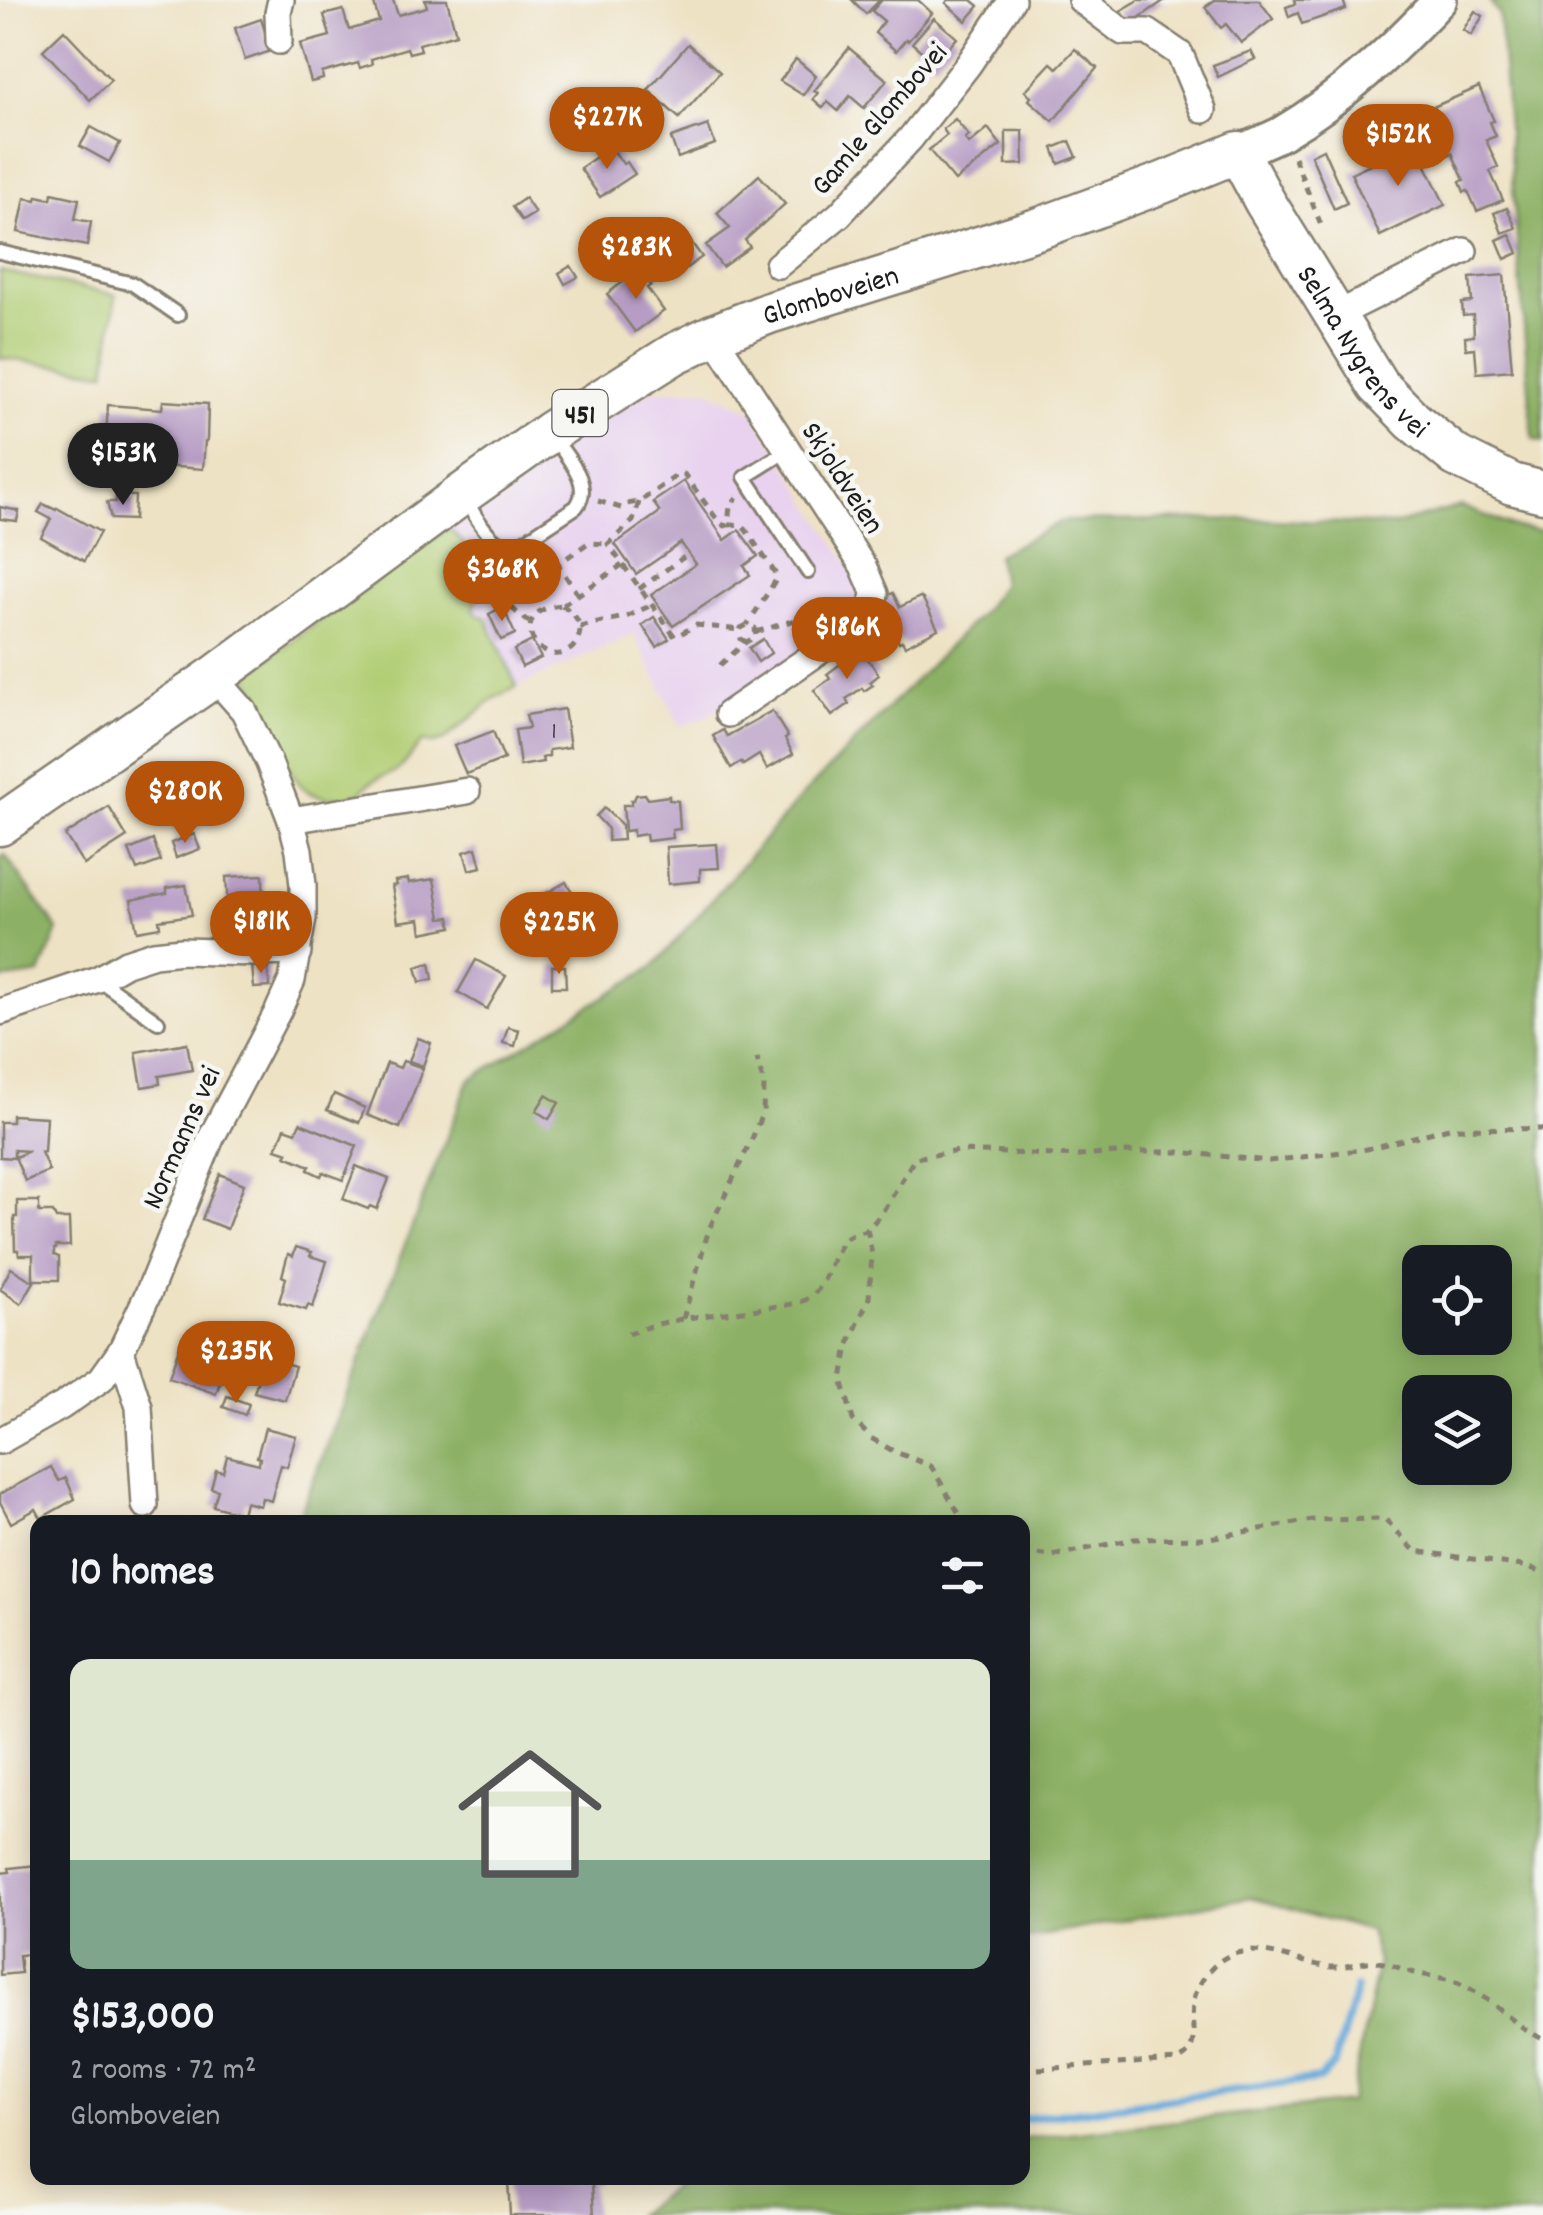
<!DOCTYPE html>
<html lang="en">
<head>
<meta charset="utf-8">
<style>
  :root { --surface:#171b24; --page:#242831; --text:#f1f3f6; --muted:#9ea1a6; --line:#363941; --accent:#b45309 }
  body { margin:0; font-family:Dekko,sans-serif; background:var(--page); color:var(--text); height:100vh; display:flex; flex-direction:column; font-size:38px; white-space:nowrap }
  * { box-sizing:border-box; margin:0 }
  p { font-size:32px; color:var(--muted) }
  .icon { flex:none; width:55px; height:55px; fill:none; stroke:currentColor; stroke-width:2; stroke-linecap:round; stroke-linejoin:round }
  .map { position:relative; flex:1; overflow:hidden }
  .sheet { position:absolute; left:30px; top:1515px; width:1000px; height:670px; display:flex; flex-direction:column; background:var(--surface); border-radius:20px; box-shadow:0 5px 25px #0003 }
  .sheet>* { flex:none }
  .fabs { position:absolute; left:1402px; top:1245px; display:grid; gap:20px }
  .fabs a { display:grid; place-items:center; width:110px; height:110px; border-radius:20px; background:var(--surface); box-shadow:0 5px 25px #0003; font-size:50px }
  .price { position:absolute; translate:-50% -85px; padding:0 22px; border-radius:35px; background:var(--accent); color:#fff; font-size:32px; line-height:65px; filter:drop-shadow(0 2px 5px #0008) }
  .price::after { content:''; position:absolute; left:50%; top:60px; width:30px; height:22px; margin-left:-15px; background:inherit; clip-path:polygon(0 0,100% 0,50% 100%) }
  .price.selected { background:#222; color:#fff }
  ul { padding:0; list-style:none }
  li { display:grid; align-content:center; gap:20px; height:530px; padding:0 40px }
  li+li { border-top:2px solid var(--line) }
  li span { display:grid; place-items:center; height:310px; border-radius:20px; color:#555 }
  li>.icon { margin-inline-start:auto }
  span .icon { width:180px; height:180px; fill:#fffc; stroke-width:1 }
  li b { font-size:42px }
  h2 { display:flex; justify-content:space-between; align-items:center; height:120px; padding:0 40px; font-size:42px }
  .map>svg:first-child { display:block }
  .built { fill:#e8d2ef }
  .green { fill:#b1cd73; stroke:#667448; stroke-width:2.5 }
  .forest { fill:#8cb065; stroke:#546640; stroke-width:2.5; fill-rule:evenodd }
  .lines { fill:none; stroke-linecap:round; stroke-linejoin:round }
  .stream { stroke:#66a9da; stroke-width:8 }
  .building { fill:#b79dc5 }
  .service-casing { stroke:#857f70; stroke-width:18 }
  .minor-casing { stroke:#857f70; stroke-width:30 }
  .tertiary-casing { stroke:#857f70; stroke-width:38 }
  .primary-casing { stroke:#857f70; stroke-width:45 }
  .path { stroke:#857f70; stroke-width:5; stroke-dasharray:8 8; stroke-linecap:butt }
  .service { stroke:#fff; stroke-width:12 }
  .minor { stroke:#fff; stroke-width:25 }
  .tertiary { stroke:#fff; stroke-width:32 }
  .primary { stroke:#fff; stroke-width:40 }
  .labels { text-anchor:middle; stroke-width:9; stroke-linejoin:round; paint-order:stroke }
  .number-label { font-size:25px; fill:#433c46 }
  .shield { fill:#f6f6f2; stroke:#5d5d5c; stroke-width:2.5 }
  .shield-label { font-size:28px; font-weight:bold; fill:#1c1c1c }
  .street-label { font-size:30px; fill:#1c1c1c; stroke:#f6f6f2 }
</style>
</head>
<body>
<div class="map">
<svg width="1543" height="2215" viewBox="0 0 1543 2215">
  <rect width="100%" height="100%" fill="#f6f6f2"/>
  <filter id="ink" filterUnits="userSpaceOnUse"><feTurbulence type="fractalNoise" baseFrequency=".01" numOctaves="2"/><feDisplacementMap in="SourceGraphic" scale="20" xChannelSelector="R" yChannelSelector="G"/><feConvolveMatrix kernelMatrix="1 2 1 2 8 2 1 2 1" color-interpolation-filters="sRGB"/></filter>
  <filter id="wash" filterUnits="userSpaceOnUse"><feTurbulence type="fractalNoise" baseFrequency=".0048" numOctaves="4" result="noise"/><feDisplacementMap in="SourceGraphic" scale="40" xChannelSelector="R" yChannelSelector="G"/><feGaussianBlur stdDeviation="2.25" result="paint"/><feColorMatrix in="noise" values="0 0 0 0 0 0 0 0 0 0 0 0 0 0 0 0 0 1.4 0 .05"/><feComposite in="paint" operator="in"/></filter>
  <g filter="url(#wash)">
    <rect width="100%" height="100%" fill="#eee2c4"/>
    <path class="built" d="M706,389L752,411L862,586V603L859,614L706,717L680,726L634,634L517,687L486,617L477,615L474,608L480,589L479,572L460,538L448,528L485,493L650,390Z"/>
    <g class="green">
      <path d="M0,271L116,295L106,372L0,358Z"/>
      <path d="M448,528C463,541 481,563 481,584C480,592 477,600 474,608L477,615L486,617L517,687L496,697L444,740L433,743L423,741C414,748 410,760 401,767C384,780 374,774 359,795C343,797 327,800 311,793C286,782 259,700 248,673Z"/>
    </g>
    <g class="forest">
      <path d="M1489,0H1543V442L1533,439L1499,14Z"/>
      <path d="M1461,506L1517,528L1543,531V2215H636L684,2178H1022L1023,2138L1350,2102L1378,1962L1369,1931L1251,1897L1023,1939L1022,1522H297L469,1080L653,967L800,798L983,611L1002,584L997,555L1063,521L1249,519L1394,525ZM1420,1262H1495V1338H1420ZM1420,1392H1495V1468H1420Z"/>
      <path d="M5,855L58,930L40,974L0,980V858Z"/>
    </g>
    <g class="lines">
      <path class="stream" d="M1022,2119L1319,2079L1335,2064L1356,1988"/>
    </g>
    <g id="blocks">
      <g class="building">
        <path d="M373,0H393L398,15L427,7L425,0H447L456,34L419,44L421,50L409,53L407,48L371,59L372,64L360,68L358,63L322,73L323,79L311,82L300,44L330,36L324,15L343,10L349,30L379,21Z"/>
        <path d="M852,0H880L866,14Z"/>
        <path d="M882,0H918L932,13L908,41L906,39L896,51L875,33L884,21L872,11Z"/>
        <path d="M948,0H972L979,6L966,21L946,3Z"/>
        <path d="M1139,0H1165L1129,25L1117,13Z"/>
        <path d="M1215,0H1259L1273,19L1241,43L1226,24L1221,28L1205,7Z"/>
        <path d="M1294,0H1343L1346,9L1302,24L1298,13L1289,17L1286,7L1295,4Z"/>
        <path d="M1475,11L1483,16L1471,35L1463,30Z"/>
        <path d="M934,18L957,38L935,63L912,43Z"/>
        <path d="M261,19L271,51L245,60L235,28Z"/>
        <path d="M64,30L111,80L90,100L43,50Z"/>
        <path d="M688,44L720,72L679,118L648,90Z"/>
        <path d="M849,48L887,80L864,108L850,96L838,111L828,102L823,108L813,99L818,93L814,91Z"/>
        <path d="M1075,49L1097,68L1053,121L1029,100L1031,97L1025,91L1051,63L1057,68Z"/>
        <path d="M1251,51L1255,59L1218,77L1213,65Z"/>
        <path d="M796,59L816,76L803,95L780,81Z"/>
        <path d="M1479,87L1494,121L1490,122L1496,136L1486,140L1498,167L1490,171L1503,200L1477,211L1468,191L1464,192L1460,182L1464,180L1452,153L1448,155L1442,142L1446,140L1431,108Z"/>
        <path d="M955,119L969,136L965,139L969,144L988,128L1001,145L955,181L929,150L947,135L943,129Z"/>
        <path d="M708,125L715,144L678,158L671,138Z"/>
        <path d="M91,127L120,143L109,162L80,146Z"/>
        <path d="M1006,131H1023L1024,164L1006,165Z"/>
        <path d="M1070,141L1077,157L1059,164L1053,148Z"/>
        <path d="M1415,143L1445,205L1380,236L1351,173Z"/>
        <path d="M611,147L623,164L627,162L635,174L600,197L580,168Z"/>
        <path d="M1323,149L1347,203L1334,209L1311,155Z"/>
        <path d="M759,175L785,204L745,240L750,247L722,267L706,245L730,228L717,213Z"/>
        <path d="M52,193L79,199L75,219L91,222L87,246L18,232L25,198L36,200L37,196L51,199Z"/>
        <path d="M525,198L535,213L522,221L512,207Z"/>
        <path d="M1507,208L1516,228L1502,233L1494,213Z"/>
        <path d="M681,228L702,257L681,272L660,244Z"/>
        <path d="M630,234L635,241L639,238L657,262L642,273L636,264L627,271L611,248Z"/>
        <path d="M1510,234L1518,253L1505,259L1497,240Z"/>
        <path d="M571,266L578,277L565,284L559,273Z"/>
        <path d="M636,272L641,280L645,277L651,285L647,288L664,311L635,332L607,294Z"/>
        <path d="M1504,275L1512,370L1477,373L1475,348L1466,349L1465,337L1474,336L1473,315L1463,316L1462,303L1472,302L1470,278Z"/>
        <path d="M163,401L208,404L207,441H205L203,469L164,466L165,453H158L159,439L143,438V433H136L135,454L105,452L108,405L162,409Z"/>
        <path d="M684,481L725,540L739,530L758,556L744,566L750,575L673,626L651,595L696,564L681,543L636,574L615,544L660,512L653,502Z"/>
        <path d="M116,495L135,496L134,520L111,519L107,502H116Z"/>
        <path d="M43,504L56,510L57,508L100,532L84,561L41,537L51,519L38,512Z"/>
        <path d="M0,507L19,511L17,521L0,519Z"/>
        <path d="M893,593L900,607L920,597L923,599L938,629L905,646L902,641L899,642L895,634L898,633L881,599Z"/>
        <path d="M503,607L515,634L501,640L489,614Z"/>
        <path d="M654,617L669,639L657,647L642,625Z"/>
        <path d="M763,639L771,653L758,662L749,648Z"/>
        <path d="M532,641L541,658L522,667L514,650Z"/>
        <path d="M861,649L879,675L870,682L873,685L864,691L862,688L846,699L849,704L832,716L814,690L830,679L827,674Z"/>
        <path d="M564,709L570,747L549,750V756L542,758L543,762L520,766L515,730L529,728L526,715Z"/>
        <path d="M772,711L788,737L785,739L793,754L767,769L759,755L743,765L741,762L731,768L713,736L723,730L727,736Z"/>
        <path d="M493,731L504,759L466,774L454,746Z"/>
        <path d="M194,777L213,807L204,813L208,819L190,830L186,824L183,827L163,797Z"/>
        <path d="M645,794L648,799L669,796V800L678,801L680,829L672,830L673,838L647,841L646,834L633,836V830L625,831L623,805H631V800H634L636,795Z"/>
        <path d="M109,807L127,837L84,865L65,835Z"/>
        <path d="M604,808L622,825L623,840L608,841V829L596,816Z"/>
        <path d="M194,834L200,849L176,858L171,843Z"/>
        <path d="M153,840L161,861L137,870L129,850Z"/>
        <path d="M717,844L719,868L700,869V881L668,884L666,847Z"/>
        <path d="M476,848L481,867L469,870L464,852Z"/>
        <path d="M263,875L264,916L238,917L237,910H228L226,877Z"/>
        <path d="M408,879L409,883L434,879L441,918L450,917L452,927L422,933L420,919L398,922L392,886L396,885L395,881Z"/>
        <path d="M566,882L590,920L573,931L567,920L556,928L558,932L528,951L519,939L528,933L515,911Z"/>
        <path d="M186,885L192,915L159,920L160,927L137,931L131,900L167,893V888Z"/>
        <path d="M476,960L506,976L487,1009L458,992Z"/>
        <path d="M430,963L433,979L420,982L416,967Z"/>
        <path d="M267,964L270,987L254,988L252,965Z"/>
        <path d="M552,966H565L566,987H552Z"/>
        <path d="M508,1027L519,1030L515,1046L503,1043Z"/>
        <path d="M418,1038L431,1043L423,1066L409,1061Z"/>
        <path d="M187,1043L192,1070L159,1076L160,1084L142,1087L136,1052Z"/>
        <path d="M403,1061L423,1068L400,1128L367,1115L387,1063L400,1068Z"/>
        <path d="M334,1094L365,1108L359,1123L327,1110Z"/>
        <path d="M546,1095L559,1103L549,1119L536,1111Z"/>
        <path d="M12,1115L46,1117L44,1152H41L49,1171L25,1181L15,1157L29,1151L14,1150V1158L0,1157V1122H12Z"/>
        <path d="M300,1123L357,1146L343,1180L323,1172L321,1176L308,1170L310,1166L286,1156L288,1153L276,1149L285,1128L296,1132Z"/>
        <path d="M356,1166L389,1179L377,1209L370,1206L368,1209L343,1199Z"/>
        <path d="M220,1174L244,1184L227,1229L202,1219Z"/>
        <path d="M17,1201H39V1212H53L56,1219H69L70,1246H56V1249H54V1255L59,1257V1280H33V1255H19L18,1250H15L14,1217H17Z"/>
        <path d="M296,1247L312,1252L310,1256L327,1261L313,1307L308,1305L306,1310L279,1302L286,1278L282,1276L288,1254L293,1256Z"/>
        <path d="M11,1268L34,1282L21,1304L0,1289Z"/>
        <path d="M181,1342L213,1353L211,1360L226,1365L216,1394L169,1377Z"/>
        <path d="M264,1357L295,1366L285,1400L254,1392L260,1374L253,1372L257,1359L263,1360Z"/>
        <path d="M227,1396L249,1404L245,1415L223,1407Z"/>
        <path d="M265,1428L296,1436L287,1467L281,1465L271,1501L262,1498L260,1506L245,1502L242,1514L213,1506L218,1490L211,1488L216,1470L223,1472L227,1456L259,1464L260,1458L257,1457Z"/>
        <path d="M51,1467L59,1481L66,1478L75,1499L41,1518L36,1509L11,1523L0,1502V1494Z"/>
        <path d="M38,1865V1953L19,1955L21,1973L0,1975V1873L10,1872L9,1868Z"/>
        <path d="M513,2178H597L598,2183L592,2184L594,2215H510L508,2181H513Z"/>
      </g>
    </g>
  </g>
  <g filter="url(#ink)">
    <use href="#blocks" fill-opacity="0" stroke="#857f70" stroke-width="2.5"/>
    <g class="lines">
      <defs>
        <g id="service">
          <path d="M0,252L133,284L178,315"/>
          <path d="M788,450L745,477L808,572"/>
          <path d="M465,500C477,517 493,552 517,546L576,507C594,484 567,458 554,438"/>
          <path d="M98,979L158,1022"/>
        </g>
        <g id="minor">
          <path d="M1081,0L1123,32H1148L1180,54L1203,110"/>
          <path d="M279,41L278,13L281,0"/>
          <path d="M778,265L839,215L910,139L968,65L1012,0"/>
          <path d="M1334,316L1464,251"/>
          <path d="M713,335L863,566L875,594L868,618L728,714"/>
          <path d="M291,820L467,791"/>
          <path d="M0,1012L98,979L126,963L154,954L182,951L254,953L298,952"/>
          <path d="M121,1351L139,1407L145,1505"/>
          <path d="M0,1441L62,1406L101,1379L121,1351L148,1294L211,1138L278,1011L292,980L303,918V885L299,850L291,820L269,763L244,711L214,677"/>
        </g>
        <path id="tertiary" d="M1238,152C1253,146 1269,140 1282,133C1342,98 1393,50 1440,0"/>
        <g id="primary">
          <path id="s1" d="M0,825L214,677L461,495L550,432L674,354L713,335L769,313L1040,228L1162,183L1238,152L1265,202L1378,385L1413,421L1456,456L1512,484L1543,492"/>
        </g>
      </defs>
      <use href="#service" class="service-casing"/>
      <use href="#minor" class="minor-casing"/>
      <use href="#tertiary" class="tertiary-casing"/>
      <use href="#primary" class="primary-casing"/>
      <g class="path">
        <path d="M1294,157L1323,230"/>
        <path d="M598,501L621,508L626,504L639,502L679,474H684L719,522L725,526L728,525L730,506L737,497"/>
        <path d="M639,502L633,521L608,544L675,637L696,625L740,630"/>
        <path d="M729,525L740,524L744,527L775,573L776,580L747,625"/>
        <path d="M508,561C505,595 499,601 529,622"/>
        <path d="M639,589L684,557"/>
        <path d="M578,595L558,564L588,543L608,544"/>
        <path d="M506,600L557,564"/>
        <path d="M562,605C572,612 580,619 580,631C579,639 575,647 568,651C537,669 504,609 562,605Z"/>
        <path d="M563,605L622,565"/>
        <path d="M580,627L628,616L652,605"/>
        <path d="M756,632L795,620L807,613"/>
        <path d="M720,665L746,642L756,637L755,628L747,625L741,628L739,633L741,639L746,642"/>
        <path d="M867,1229L872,1254L869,1298L848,1346L842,1379L853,1420L871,1438L893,1451L931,1466L964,1522"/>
        <path d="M683,1319L709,1229L752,1139L763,1111L764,1085L757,1058"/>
        <path d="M628,1334C671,1316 719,1315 765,1308C777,1306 792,1305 803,1301C829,1290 828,1257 846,1238C852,1233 861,1233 867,1229C882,1218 904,1175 915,1158L959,1151L1079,1156L1129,1152H1180L1269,1161L1367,1149L1449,1128L1543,1129"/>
        <path d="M1022,1552L1052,1556L1134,1539L1209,1538L1312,1520L1385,1519L1415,1551L1530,1567L1543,1574"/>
        <path d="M1022,2070L1179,2060C1201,2050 1190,2025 1193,2005C1195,1990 1203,1976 1215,1965C1249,1934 1294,1964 1332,1967C1348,1968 1362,1960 1378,1962C1391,1964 1403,1970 1415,1973C1428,1976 1441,1977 1453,1981C1488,1993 1510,2024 1543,2039"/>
      </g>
      <use href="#service" class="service"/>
      <use href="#minor" class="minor"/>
      <use href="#tertiary" class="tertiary"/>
      <use href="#primary" class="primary"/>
    </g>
  </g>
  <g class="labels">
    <g class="number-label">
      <text x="554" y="738">1</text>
    </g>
    <rect class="shield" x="552.5" y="390" width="55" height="46" rx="8"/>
    <g class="shield-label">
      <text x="580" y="423">451</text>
    </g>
    <g class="street-label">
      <text transform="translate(878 118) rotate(-49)" y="10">Gamle Glombovei</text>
      <text dy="10" stroke="none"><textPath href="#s1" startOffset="990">Glomboveien</textPath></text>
      <text dy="10" stroke="none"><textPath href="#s1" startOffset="1658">Selma Nygrens vei</textPath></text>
      <text transform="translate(844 477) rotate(57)" y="10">Skjoldveien</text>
      <text transform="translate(180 1137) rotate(-66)" y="10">Normanns vei</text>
    </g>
  </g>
</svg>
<div class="fabs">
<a><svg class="icon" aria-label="locate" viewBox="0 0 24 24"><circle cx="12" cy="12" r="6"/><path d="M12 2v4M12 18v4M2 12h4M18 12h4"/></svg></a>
<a><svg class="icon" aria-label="layers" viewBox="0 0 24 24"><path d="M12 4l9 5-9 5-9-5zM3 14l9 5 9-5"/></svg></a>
</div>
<b class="price" style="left:607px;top:172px">$227K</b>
<b class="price" style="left:1398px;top:189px">$152K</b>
<b class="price" style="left:636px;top:302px">$283K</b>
<b class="price selected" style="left:123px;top:508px">$153K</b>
<b class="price" style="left:502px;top:624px">$368K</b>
<b class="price" style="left:847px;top:682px">$186K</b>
<b class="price" style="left:185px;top:846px">$280K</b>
<b class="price" style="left:261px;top:976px">$181K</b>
<b class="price" style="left:559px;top:977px">$225K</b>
<b class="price" style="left:236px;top:1406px">$235K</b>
<section class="sheet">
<h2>10 homes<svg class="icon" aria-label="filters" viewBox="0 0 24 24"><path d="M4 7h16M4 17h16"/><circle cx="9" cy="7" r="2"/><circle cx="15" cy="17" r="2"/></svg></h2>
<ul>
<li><span style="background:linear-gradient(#dfe7d0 65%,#7fa58c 0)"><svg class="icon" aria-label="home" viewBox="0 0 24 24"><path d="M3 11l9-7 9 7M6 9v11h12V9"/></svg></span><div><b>$153,000</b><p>2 rooms · 72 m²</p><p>Glomboveien</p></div></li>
</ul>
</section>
</div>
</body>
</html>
